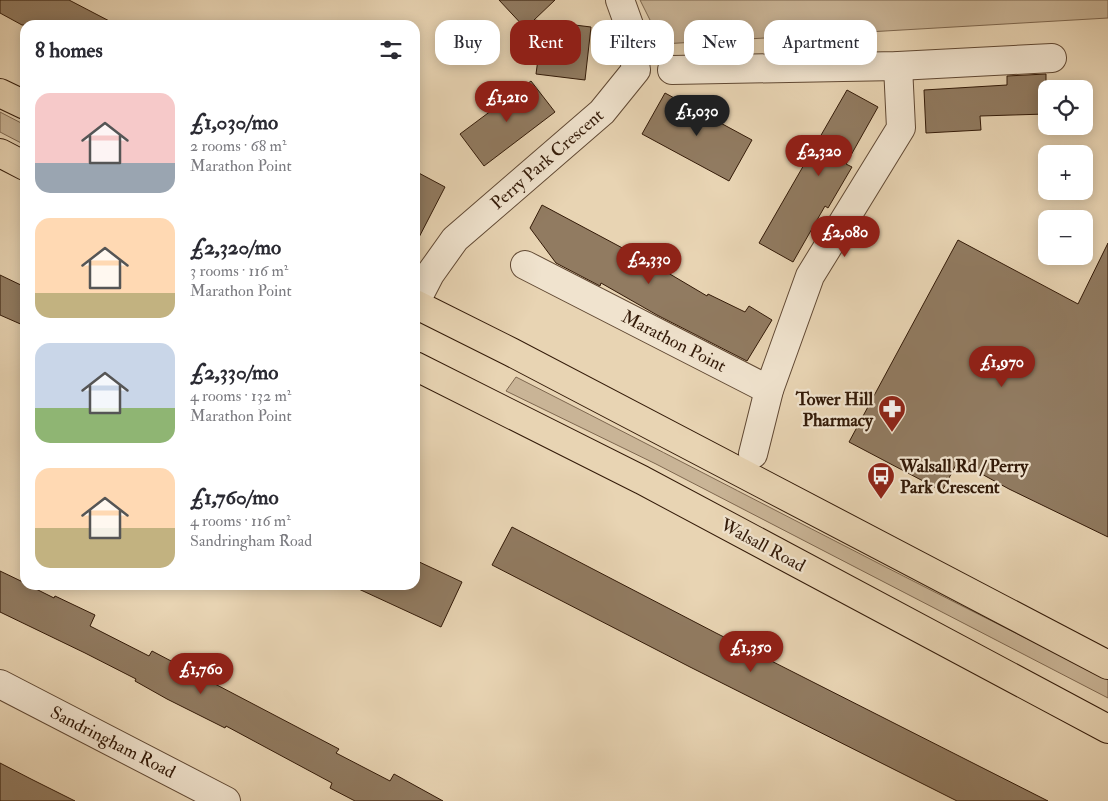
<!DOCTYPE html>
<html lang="en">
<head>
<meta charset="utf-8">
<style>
  :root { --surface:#fff; --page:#f2f2f3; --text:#2b2b33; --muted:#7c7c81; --accent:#8f2418 }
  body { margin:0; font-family:"IM FELL Double Pica",serif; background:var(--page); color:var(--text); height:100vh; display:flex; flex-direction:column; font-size:19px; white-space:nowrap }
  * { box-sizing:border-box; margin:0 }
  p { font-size:16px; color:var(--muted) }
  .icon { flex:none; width:28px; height:28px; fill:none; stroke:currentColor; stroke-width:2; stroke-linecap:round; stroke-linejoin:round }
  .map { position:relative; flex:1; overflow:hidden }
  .panel { position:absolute; left:20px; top:20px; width:400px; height:570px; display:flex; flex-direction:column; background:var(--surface); border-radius:15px; box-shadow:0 2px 12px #0003 }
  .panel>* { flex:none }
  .top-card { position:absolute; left:435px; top:20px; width:475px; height:45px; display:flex; gap:10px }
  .tools { position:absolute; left:1038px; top:80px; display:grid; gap:10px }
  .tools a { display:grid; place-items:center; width:55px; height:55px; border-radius:10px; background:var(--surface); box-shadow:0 2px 12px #0003; font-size:25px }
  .price { position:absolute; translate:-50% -42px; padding:0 11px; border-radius:18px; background:var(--accent); color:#fff; font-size:16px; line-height:32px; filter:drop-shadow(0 1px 2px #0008) }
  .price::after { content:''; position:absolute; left:50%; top:30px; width:15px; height:11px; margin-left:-8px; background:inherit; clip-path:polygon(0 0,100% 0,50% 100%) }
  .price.current { background:#222; color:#fff }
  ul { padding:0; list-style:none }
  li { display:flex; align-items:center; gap:15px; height:125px; padding:0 15px }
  li span { display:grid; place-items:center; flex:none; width:140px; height:100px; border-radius:15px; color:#555 }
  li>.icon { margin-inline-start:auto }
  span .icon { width:60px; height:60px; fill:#fffc; stroke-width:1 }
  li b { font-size:21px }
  h2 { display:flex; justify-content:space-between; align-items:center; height:60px; padding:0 15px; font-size:21px }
  .chip { padding:0 18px; border-radius:15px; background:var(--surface); box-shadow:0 2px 12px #0003; font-size:18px; line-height:45px }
  .chip.current { background:var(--accent); color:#fff }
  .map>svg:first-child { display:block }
  .green { fill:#c9b496; stroke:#7e674f }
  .building { fill:#917b61; stroke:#331a08 }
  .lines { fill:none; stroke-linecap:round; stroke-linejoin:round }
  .street-casing { stroke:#604833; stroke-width:30 }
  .highway-casing { stroke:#331a08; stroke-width:30 }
  .street { stroke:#f0e3ce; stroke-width:28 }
  .highway { stroke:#e8d4b3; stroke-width:28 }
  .labels { text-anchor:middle; stroke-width:4.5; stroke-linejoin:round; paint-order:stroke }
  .street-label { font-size:18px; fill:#331a08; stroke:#f0e3ce }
  .poi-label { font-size:18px; font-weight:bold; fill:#331a08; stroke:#f0e3ce; text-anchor:end }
</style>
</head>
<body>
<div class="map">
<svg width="1108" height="801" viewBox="0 0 1108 801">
  <rect width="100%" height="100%" fill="#e8d4b3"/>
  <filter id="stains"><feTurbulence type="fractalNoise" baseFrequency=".004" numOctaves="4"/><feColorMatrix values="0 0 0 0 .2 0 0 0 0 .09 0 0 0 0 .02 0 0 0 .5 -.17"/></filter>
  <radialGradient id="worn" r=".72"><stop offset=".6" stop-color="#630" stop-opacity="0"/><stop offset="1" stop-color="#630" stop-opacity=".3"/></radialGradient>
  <g class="green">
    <path d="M640,0H1108V18L662,44Z"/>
    <path d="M0,112L25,125V145L0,132Z"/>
    <path d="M516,377C713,477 909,581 1108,679V698L656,464L506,391Z"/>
  </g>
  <g class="building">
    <path d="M0,0H69L117,25H22L0,13Z"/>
    <path d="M499,0H555L534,20L591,27L585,80L536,74L540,44Z"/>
    <path d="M1046,74V114L980,116L981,130L926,133L924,90L1007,85V76Z"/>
    <path d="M531,81L555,112L484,166L460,134Z"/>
    <path d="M847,90L878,107L846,164L852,167L828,208L825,206L793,262L759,243Z"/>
    <path d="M665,93L752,140L729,181L642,134Z"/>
    <path d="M415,171L445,187L415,245Z"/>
    <path d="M542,205L658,267L707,296L708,294L745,312L749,306L772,320L747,361L657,315L601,283L600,286L556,263L530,228Z"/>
    <path d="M958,240L1078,304L1108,243V537L1009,489L958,461L942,491L849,442Z"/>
    <path d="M0,275L25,287V326L0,315Z"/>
    <path d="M512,527L716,633L1048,801H957L690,667L492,565Z"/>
    <path d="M415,560L462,582L441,627L350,585H415Z"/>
    <path d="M0,571L25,583V585H28L54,598L55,596L95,615L90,626L149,656L152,651L339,749L336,753L390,781L394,774L443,801H355L330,788L332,783L226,726L225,728L167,699L135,681L136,679L85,653L0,612Z"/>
    <path d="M0,763L31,779L75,801H0Z"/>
  </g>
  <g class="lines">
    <defs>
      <g id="street">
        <path d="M672,70L898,66L1052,58"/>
        <path d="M525,265L769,390"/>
        <path d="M415,303L430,274L455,239L602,112L636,70L629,25L620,0"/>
        <path d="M753,454L769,390L810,276L901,128L898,66"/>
        <path d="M0,684L226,801"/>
      </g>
      <g id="highway">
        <path d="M0,93L25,105"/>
        <path d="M0,153L25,166"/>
        <path d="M415,304L511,352L1108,665"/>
        <path d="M415,366L642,480L1108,729"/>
      </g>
    </defs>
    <use href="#street" class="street-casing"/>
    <use href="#highway" class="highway-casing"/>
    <use href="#street" class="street"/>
    <use href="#highway" class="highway"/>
  </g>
  <defs>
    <symbol id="pharmacy-pin" viewBox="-11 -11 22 30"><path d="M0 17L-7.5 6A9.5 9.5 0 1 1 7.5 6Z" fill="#8f2418" stroke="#f0e3ce"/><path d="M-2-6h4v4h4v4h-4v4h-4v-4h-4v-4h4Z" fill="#fff"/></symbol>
    <symbol id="bus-pin" viewBox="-11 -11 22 30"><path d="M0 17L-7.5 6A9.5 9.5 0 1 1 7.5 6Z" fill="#8f2418" stroke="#f0e3ce"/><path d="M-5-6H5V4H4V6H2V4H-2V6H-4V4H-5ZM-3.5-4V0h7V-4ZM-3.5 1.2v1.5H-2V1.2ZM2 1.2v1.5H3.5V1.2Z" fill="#fff"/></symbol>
  </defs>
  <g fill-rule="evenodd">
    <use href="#pharmacy-pin" x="876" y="393" width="32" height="43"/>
    <use href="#bus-pin" x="865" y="460" width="32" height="43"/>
  </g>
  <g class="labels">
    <g class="street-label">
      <text transform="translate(547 159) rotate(-41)" y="6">Perry Park Crescent</text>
      <text transform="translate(674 341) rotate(27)" y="6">Marathon Point</text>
      <text transform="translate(763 545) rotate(28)" y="6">Walsall Road</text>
      <text transform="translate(113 742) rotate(27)" y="6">Sandringham Road</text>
    </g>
    <g class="poi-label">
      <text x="873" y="405">Tower Hill<tspan x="873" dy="21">Pharmacy</tspan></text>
      <text x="900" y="472" text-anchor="start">Walsall Rd / Perry<tspan x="900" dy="21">Park Crescent</tspan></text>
    </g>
  </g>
  <rect width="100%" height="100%" filter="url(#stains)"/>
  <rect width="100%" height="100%" fill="url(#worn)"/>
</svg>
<div class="tools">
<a><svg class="icon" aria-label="locate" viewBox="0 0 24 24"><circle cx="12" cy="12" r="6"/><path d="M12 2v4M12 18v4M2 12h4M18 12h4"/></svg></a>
<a>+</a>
<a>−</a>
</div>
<b class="price" style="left:507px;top:123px">£1,210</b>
<b class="price current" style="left:697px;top:137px">£1,030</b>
<b class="price" style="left:819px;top:177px">£2,320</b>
<b class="price" style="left:845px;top:258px">£2,080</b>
<b class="price" style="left:649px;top:285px">£2,330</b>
<b class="price" style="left:1002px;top:388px">£1,970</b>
<b class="price" style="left:751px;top:673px">£1,350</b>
<b class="price" style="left:201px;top:695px">£1,760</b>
<div class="top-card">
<a class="chip">Buy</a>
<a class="chip current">Rent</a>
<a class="chip">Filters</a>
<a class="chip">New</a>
<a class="chip">Apartment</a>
</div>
<section class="panel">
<h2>8 homes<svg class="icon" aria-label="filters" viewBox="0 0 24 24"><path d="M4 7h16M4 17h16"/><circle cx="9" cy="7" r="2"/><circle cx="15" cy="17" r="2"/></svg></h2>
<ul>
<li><span style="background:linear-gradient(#f6c9c9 70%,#9aa5b1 0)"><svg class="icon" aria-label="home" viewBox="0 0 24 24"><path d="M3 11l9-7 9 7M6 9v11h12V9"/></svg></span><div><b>£1,030/mo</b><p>2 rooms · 68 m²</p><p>Marathon Point</p></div></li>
<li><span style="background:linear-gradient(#ffd9b3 75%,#c2b280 0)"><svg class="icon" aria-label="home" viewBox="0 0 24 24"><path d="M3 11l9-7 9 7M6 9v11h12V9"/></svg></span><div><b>£2,320/mo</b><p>3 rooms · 116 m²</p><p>Marathon Point</p></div></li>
<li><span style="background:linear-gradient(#c9d6e8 65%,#8fb573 0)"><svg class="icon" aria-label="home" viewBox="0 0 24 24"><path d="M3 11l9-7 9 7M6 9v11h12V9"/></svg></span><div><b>£2,330/mo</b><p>4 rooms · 132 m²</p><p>Marathon Point</p></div></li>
<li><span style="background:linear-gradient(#ffd9b3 60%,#c2b280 0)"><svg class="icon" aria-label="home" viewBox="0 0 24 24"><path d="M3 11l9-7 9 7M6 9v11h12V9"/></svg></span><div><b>£1,760/mo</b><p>4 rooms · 116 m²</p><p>Sandringham Road</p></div></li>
</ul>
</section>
</div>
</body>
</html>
